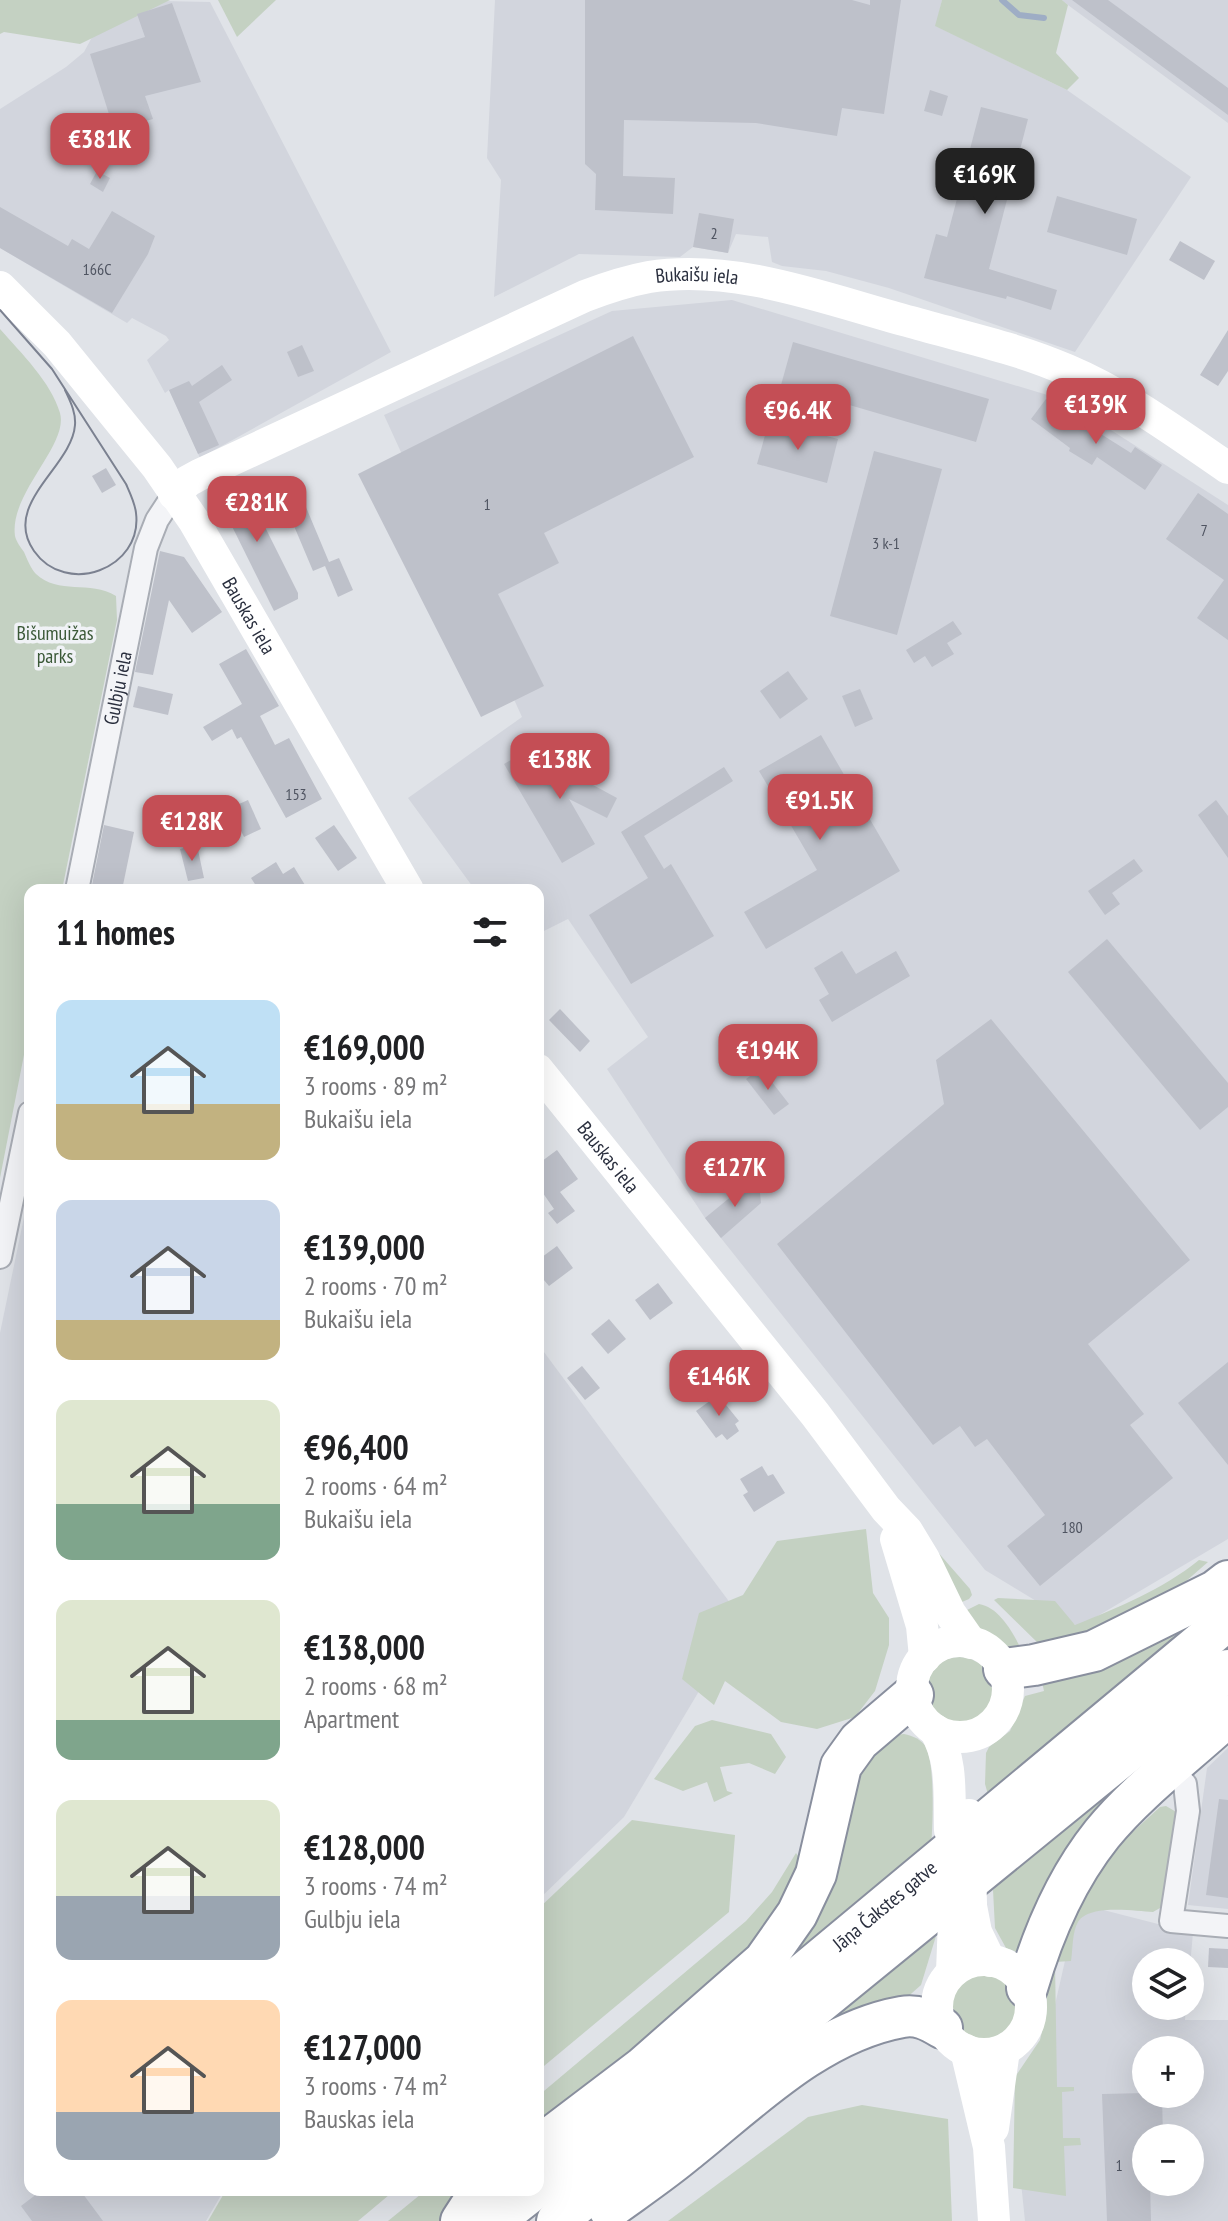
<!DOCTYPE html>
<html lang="en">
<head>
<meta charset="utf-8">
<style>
  :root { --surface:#fff; --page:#f2f2f2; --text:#202124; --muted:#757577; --accent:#c44e55 }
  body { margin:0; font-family:"PT Sans Narrow",sans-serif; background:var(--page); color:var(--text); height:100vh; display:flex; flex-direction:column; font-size:30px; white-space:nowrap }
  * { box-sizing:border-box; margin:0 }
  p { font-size:26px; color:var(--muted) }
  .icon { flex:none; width:44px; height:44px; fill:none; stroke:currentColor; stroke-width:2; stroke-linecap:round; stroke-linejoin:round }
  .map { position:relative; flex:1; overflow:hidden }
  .drawer { position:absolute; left:24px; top:884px; width:520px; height:1312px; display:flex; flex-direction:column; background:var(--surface); border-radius:16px; box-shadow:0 8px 32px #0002 }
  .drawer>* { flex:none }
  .tools { position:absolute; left:1132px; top:1948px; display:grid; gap:16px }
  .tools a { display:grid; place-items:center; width:72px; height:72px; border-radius:50%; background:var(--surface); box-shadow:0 8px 32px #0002; font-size:40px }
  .price { position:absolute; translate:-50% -68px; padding:0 18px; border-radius:16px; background:var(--accent); color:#fff; font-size:26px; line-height:52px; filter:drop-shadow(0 2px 4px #0008) }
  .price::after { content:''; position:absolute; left:50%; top:48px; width:24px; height:18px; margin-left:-12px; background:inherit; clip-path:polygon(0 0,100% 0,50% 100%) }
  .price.active { background:#222; color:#fff }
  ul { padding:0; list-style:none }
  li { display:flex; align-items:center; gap:24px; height:200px; padding:0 32px }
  li span { display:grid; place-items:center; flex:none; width:224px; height:160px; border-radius:16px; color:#555 }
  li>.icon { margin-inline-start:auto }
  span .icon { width:96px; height:96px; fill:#fffc; stroke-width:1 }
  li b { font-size:34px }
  h2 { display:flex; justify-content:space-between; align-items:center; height:96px; padding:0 32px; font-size:34px }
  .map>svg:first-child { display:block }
  .built { fill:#d2d5dd; fill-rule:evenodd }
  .green { fill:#c4d1c2 }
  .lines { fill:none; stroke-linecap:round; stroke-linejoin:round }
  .stream { stroke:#9eadc5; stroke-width:6 }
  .building { fill:#bec1ca }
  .street-casing { stroke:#a9adb5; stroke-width:26 }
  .highway-casing { stroke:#898f9e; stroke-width:44 }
  .street { stroke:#f3f4f7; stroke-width:22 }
  .secondary { stroke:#fff; stroke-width:32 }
  .highway { stroke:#fff; stroke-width:40 }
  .tram { stroke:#7b8190; stroke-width:2 }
  .secondary-bridge { stroke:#fff; stroke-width:32 }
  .labels { text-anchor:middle; stroke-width:7; stroke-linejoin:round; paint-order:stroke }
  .number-label { font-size:16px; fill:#4f5461 }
  .street-label { font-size:20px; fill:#2a2f3e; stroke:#f0f2f6 }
  .park-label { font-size:20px; fill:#3b5938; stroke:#f0f2f6 }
</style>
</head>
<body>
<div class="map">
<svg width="1228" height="2221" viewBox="0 0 1228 2221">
  <rect width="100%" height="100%" fill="#e0e3e8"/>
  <g class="built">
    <path d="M112,0L210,2L391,352L200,458L169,390L165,393L147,360L169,340L166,336L132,318L127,323L0,248V109L66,67L84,52Z"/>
    <path d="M495,0H942L936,26L1067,90L1191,177L1075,352L889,288L826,271L782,266L772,262L768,237L736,234L728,253L693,247L680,257L579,254L494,297L501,180L487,158Z"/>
    <path d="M1062,0H1228V123L1068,5Z"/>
    <path d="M732,300L1064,400L1228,505V1539L1079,1627L985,1570L705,1218L607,1069L648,1037L568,919L538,934V890H475L408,798L522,717L384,415L612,311Z"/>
    <path d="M30,1188V2190H224L206,2221H0V1333Z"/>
    <path d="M538,1344L742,1619L624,1817L538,1900Z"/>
    <path d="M1228,1748V1909L1188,1905L1207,1768Z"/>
    <path d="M1084,1905L1193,1933L1190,1966V1962H1146V2006H1186L1185,2020H1228V2221H1025L1019,2163L1067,1952L1075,1924ZM1146,2050H1190V2094H1146ZM1146,2138H1190V2182H1146Z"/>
  </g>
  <g class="green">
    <path d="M0,0H170L80,44L4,32L0,34Z"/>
    <path d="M218,0H276L237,37Z"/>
    <path d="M942,0H1062L1068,5L1056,53L1079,78L1067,90L935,26Z"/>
    <path d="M0,329C21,353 51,382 60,413C69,445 9,493 15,536C16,541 21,548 24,552C27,559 31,569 36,574C58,595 90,580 116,596L117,620L62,890H30V1024L0,1178Z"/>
    <path d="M909,1519L970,1589L972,1595L969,1599L955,1605Z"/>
    <path d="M866,1529L873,1593L889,1618V1645L875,1691L855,1717L817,1729L781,1722L725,1681L714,1705L682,1679L699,1613L743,1595L777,1541Z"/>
    <path d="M1199,1560L1208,1562L1162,1602L1122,1622L1041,1646L994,1600L998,1598L1055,1601L1075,1625C1119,1607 1162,1590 1199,1560Z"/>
    <path d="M1228,1600L989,1798L985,1784L986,1753L989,1747L1010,1731L1025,1696L1044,1691L1042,1682Z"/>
    <path d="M979,1604C1000,1607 1016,1637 1024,1656C996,1650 977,1636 959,1614Z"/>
    <circle cx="959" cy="1691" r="34"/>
    <path d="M1228,1693V1698L1028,1940L1021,1939L1017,1952L1006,1948L995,1928L993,1890L1007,1875Z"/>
    <path d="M712,1720L771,1734L786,1757L775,1774L749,1763L720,1767L727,1791L733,1793L714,1802L707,1782L683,1791L654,1779L695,1726Z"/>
    <path d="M904,1734C913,1736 921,1739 926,1747C935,1766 933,1824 931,1846L719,2019L857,1763L896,1735Z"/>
    <path d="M1166,1806L1178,1813L1165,1900L1160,1908L1153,1912C1134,1911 1089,1904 1078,1922C1072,1932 1073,1949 1071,1961L1055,1962L1057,2087H1074V2091L1062,2092L1063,2138H1080L1081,2145L1064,2146L1066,2196L1013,2188L1015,2077L1040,2040L1047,2010L1046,1979L1096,1871L1113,1850L1160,1807Z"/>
    <path d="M632,1820L735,1835L729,1912L538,2071V1909Z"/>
    <path d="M796,1853L800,1859L781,1920L538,2141V2096L746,1921L772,1892Z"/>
    <path d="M936,1936L921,1985L903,2001L766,2070Z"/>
    <circle cx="983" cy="2009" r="35"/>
    <path d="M862,2105L948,2119L952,2221H668L808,2117Z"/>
    <path d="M226,2190H395L358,2221H208Z"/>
    <path d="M426,2190H484L451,2221H388Z"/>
  </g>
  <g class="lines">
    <path class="stream" d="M1002,0L1019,15L1044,18"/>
  </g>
  <g class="building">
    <path d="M585,0H852L870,5V0H901L884,114L842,108L837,136L756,123L624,120L623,176L675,178L673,214L595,210L596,174L585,164Z"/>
    <path d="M1072,0H1108L1228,88V115Z"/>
    <path d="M172,3L201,82L145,96L153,119L114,130L90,54L145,37L137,14Z"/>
    <path d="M930,90L948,96L942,116L924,111Z"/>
    <path d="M981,107L1028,119L989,269L1057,290L1051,310L1007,296L1006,299L924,278L936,234L947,237Z"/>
    <path d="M97,171L110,178L103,192L90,184Z"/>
    <path d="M1057,196L1137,219L1127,255L1047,232Z"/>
    <path d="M0,207L68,246L72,239L89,249L112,211L155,236L148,254L112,313L0,248Z"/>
    <path d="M699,213L734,219L728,253L693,247Z"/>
    <path d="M1180,241L1215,261L1204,280L1169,260Z"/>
    <path d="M1228,330V371L1218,386L1200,375Z"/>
    <path d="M633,336L694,457L544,533L559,563L498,594L544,686L481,717L358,474Z"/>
    <path d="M793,342L989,399L976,442L781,385Z"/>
    <path d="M302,345L314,371L298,377L287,352Z"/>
    <path d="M222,365L232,380L199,402L219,445L198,454L169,390L189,381L192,386Z"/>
    <path d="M1046,399L1083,427L1085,424L1131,453L1135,447L1162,465L1145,490L1097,457L1092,465L1069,451L1070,448L1031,419Z"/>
    <path d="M769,421L838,439L827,483L757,464Z"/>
    <path d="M874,451L942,469L897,635L830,616Z"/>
    <path d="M106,468L116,485L102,493L92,476Z"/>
    <path d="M240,477L298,593V599L274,611L214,490Z"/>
    <path d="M1198,493L1228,514V640L1197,618L1224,580L1166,539Z"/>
    <path d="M303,500L329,562L339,558L353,590L338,597L325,566L313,571L286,507Z"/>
    <path d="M160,551L184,557L222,612L192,633L169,600L153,675L135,672Z"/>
    <path d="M953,621L962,634L947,643L954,654L932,667L925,656L914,663L906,650Z"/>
    <path d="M246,649L279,706L260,716L275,745L289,738L322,799L286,818L241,737L237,739L232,729L212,741L203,727L242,704L219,664Z"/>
    <path d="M788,671L808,699L780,719L760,691Z"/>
    <path d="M138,686L173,694L168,715L133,707Z"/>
    <path d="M860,689L873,719L855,727L842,696Z"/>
    <path d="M821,735L900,871L766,949L744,912L817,870L759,771Z"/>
    <path d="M537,745L565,793L579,761L600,769L593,785L617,798L607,818L569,799L595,844L562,863L504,764Z"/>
    <path d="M724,767L733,781L644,836L664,869L671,864L714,936L631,984L589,915L648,878L621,832Z"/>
    <path d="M248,800L261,829L244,837L230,808Z"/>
    <path d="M1216,800L1228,816V858L1198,815Z"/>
    <path d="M104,825L134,832L122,890H91Z"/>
    <path d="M334,825L357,858L338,871L315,838Z"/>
    <path d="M197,845L204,878L188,881L180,849Z"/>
    <path d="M1134,859L1143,871L1112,893L1120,904L1105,915L1088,891Z"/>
    <path d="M276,862L283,874L294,867L308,890H256L258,889L251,878Z"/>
    <path d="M1107,939L1228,1083V1107L1200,1130L1068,972Z"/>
    <path d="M842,951L856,974L896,951L910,976L832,1022L819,1000L829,994L814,968Z"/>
    <path d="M560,1009L590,1041L580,1052L549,1020Z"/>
    <path d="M991,1019L1190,1260L1088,1344L1144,1414L1130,1425L1173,1478L1040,1586L1007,1546L1045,1515L987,1439L975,1447L960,1426L933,1445L777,1244L944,1104L936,1060Z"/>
    <path d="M761,1068L789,1104L774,1115L746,1079Z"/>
    <path d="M557,1150L578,1179L560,1192L575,1211L557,1224L548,1213L554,1209L538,1186V1164Z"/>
    <path d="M750,1181L760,1193L761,1203L721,1238L705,1218Z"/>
    <path d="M557,1246L573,1268L549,1286L538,1273V1260Z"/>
    <path d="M658,1283L673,1303L650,1320L635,1300Z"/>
    <path d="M609,1319L626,1339L608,1354L591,1334Z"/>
    <path d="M1228,1362V1465L1178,1403Z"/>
    <path d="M582,1366L600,1388L585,1400L567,1378Z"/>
    <path d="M718,1395L739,1421L735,1424L739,1431L727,1440L722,1434L716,1438L696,1411Z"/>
    <path d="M762,1466L768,1476L773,1474L785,1493L754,1512L743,1495L748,1492L740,1479Z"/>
    <path d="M1219,1799L1228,1800V1898L1206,1895Z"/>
    <path d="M1209,1948L1228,1949V1968L1208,1967Z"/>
    <path d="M1146,2093V2096H1162L1163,2138H1146V2182H1150L1151,2221H1107L1102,2094Z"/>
    <path d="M42,2190H80L103,2221H32L21,2206Z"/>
  </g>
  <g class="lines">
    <defs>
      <g id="street">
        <path id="s1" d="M77,890L146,548L157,520L174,494"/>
        <path d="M0,1257L30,1113"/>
        <path d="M1171,1769L1185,1784L1188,1811L1171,1921L1228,1926"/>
      </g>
      <g id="highway">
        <path d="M1004,1669L1034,1665L1094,1651L1215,1591L1228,1581"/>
        <path d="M1027,1988C1043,1933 1066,1879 1102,1834C1136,1792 1188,1753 1228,1716"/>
        <path d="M538,2147L642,2068L764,1961L797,1914L816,1874L841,1766L859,1741L913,1695"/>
        <path id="s5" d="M538,2186L715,2047L1228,1620"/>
        <path d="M609,2209C635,2190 662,2172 687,2151C751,2100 818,2032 902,2017C917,2014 929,2020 942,2028"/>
        <path d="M461,2221L472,2204L488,2190"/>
        <path d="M494,2221L533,2190"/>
        <path d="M557,2221L737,2070L1228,1670"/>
      </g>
    </defs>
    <use href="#street" class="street-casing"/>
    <use href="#highway" class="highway-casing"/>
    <use href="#street" class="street"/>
    <g class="secondary">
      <path id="s2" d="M0,287L57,344L157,467L194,521L408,890"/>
      <path id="s3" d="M174,494L188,481L199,475L585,296C606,288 627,281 649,277C736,263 828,300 911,322C963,337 1017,348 1067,370C1124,394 1177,433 1228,468"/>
      <path id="s4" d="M538,1070L815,1414L886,1509L907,1531L924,1559L950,1613L971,1643"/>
      <path d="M896,1539L922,1626L925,1657"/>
      <circle cx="960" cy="1689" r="48"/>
      <path d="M935,1730C953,1761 949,1794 950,1830"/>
      <path d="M971,1906L976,1932L990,1961"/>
      <circle cx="984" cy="2007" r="47"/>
      <path d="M952,1972L954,1920"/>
      <path d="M966,2050L989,2147L994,2221"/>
      <path d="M993,2128L1004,2050"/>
    </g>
    <use href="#highway" class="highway"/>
    <path class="tram" d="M0,310L52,369L126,484C130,493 135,503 136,513C143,569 66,597 34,551C1,504 72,467 75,425C76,412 70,401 65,390"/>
    <path class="secondary-bridge" d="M969,1815L971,1906"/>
  </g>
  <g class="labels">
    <g class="number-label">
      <text x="714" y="239">2</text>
      <text x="97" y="275">166C</text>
      <text x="487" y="510">1</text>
      <text x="1204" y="536">7</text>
      <text x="886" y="549">3 k-1</text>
      <text x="296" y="800">153</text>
      <text x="1072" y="1533">180</text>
      <text x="1119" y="2171">1</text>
    </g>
    <g class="street-label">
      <text dy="7" stroke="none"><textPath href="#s3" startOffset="572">Bukaišu iela</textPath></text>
      <text dy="7" stroke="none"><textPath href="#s2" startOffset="414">Bauskas iela</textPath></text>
      <text dy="7" stroke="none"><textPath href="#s1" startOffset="206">Gulbju iela</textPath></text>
      <text dy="7" stroke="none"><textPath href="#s4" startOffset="112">Bauskas iela</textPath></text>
      <text dy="7" stroke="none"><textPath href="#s5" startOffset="446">Jāņa Čakstes gatve</textPath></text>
    </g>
    <g class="park-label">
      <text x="55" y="640">Bišumuižas<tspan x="55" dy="23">parks</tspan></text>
    </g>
  </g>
</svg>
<div class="tools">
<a><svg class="icon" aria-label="layers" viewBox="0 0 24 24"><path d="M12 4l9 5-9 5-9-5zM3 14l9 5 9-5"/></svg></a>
<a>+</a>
<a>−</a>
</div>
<b class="price" style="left:100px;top:181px">€381K</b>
<b class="price active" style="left:985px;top:216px">€169K</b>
<b class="price" style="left:1096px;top:446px">€139K</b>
<b class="price" style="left:798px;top:452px">€96.4K</b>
<b class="price" style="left:257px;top:544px">€281K</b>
<b class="price" style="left:560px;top:801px">€138K</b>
<b class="price" style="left:820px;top:842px">€91.5K</b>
<b class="price" style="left:192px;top:863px">€128K</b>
<b class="price" style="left:768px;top:1092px">€194K</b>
<b class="price" style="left:735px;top:1209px">€127K</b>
<b class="price" style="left:719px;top:1418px">€146K</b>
<section class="drawer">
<h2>11 homes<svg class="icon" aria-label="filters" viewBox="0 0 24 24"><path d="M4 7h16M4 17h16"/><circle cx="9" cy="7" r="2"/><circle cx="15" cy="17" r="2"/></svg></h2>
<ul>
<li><span style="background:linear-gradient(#bfe0f5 65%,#c2b280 0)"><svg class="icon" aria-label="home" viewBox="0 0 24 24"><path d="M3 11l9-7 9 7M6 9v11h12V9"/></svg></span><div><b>€169,000</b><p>3 rooms · 89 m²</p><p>Bukaišu iela</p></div></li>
<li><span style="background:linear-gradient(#c9d6e8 75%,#c2b280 0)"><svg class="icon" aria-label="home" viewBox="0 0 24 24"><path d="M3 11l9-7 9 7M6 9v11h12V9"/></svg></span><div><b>€139,000</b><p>2 rooms · 70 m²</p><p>Bukaišu iela</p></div></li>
<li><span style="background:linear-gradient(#dfe7d0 65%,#7fa58c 0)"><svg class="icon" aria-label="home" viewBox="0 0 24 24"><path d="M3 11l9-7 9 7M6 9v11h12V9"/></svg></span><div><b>€96,400</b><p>2 rooms · 64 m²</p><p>Bukaišu iela</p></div></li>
<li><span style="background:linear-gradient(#dfe7d0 75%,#7fa58c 0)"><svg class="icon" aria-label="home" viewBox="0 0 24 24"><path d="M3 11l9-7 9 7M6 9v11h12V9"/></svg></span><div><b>€138,000</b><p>2 rooms · 68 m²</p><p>Apartment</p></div></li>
<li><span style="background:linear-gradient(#dfe7d0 60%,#9aa5b1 0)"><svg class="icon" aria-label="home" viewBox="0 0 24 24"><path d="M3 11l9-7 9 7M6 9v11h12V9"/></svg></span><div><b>€128,000</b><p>3 rooms · 74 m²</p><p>Gulbju iela</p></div></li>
<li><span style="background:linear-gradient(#ffd9b3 70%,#9aa5b1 0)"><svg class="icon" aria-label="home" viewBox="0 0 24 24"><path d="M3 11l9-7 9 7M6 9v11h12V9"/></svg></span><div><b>€127,000</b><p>3 rooms · 74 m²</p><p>Bauskas iela</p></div></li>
</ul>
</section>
</div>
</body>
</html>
